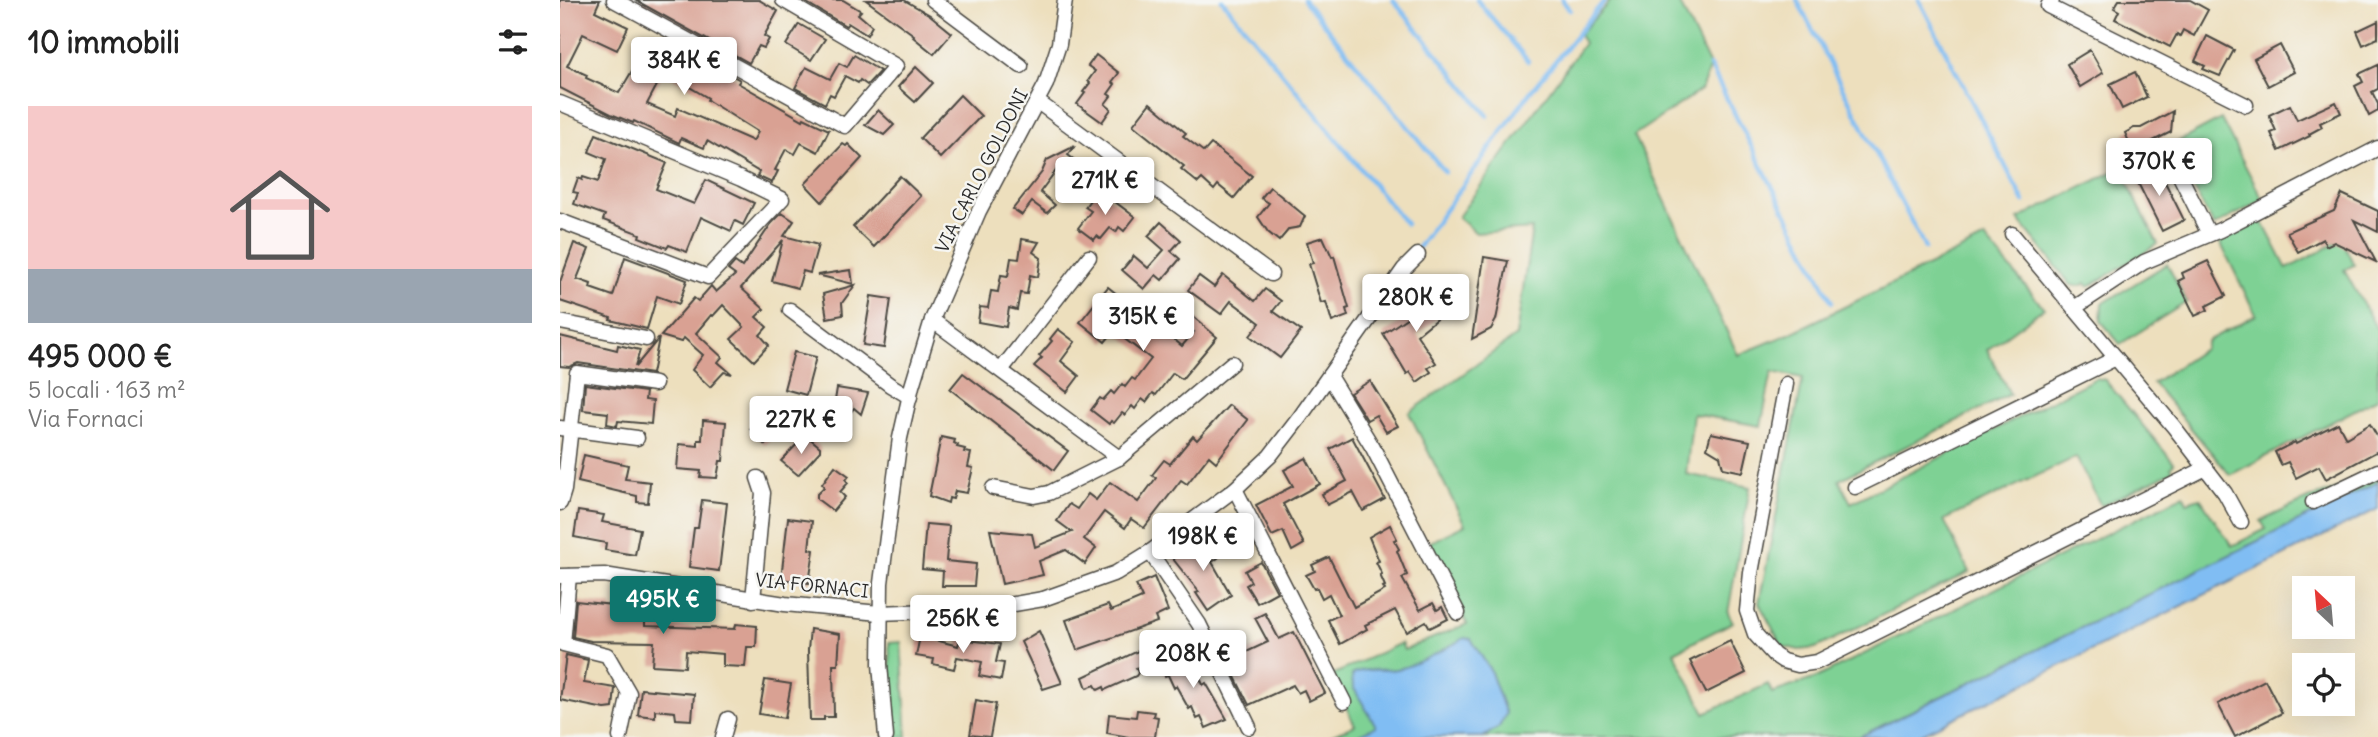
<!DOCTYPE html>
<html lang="it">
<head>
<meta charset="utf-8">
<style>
  :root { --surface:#fff; --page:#f2f2f2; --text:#222; --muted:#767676; --line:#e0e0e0; --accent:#0f766e }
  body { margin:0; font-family:Delius,sans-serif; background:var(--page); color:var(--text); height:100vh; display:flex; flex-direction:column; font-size:26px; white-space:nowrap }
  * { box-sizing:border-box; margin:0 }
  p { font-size:23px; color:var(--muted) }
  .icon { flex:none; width:38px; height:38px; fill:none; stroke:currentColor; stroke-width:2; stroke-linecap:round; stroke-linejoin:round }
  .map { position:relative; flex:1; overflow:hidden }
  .panel { display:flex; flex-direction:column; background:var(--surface); width:560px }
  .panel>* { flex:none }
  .needle { width:46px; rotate:334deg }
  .controls { position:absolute; left:1732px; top:576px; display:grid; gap:14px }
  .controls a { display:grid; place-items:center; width:63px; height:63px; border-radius:0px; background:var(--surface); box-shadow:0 7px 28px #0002; font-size:35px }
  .price { position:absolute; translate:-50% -60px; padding:0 16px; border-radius:7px; background:#fff; color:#222; font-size:23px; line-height:46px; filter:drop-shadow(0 2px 4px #0008) }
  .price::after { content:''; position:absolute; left:50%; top:42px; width:21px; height:16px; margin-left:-10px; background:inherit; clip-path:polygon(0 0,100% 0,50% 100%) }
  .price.on { background:var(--accent); color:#fff }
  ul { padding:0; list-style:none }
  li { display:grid; align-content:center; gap:14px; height:371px; padding:0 28px }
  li+li { border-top:2px solid var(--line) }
  li span { display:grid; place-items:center; height:217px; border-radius:0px; color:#555 }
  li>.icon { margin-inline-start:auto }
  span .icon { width:126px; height:126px; fill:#fffc; stroke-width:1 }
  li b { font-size:30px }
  h2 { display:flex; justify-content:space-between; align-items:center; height:84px; padding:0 28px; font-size:30px }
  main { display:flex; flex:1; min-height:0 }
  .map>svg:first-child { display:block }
  .green { fill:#7ed194; stroke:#547e60; stroke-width:2 }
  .water { fill:#80bdf3; stroke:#56748f; stroke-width:2 }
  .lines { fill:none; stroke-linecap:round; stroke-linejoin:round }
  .stream { stroke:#80bdf3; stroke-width:4.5 }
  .building { fill:#d9a193; fill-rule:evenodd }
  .minor-casing { stroke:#484641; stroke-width:17 }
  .minor { stroke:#fff; stroke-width:14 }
  .labels { text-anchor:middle; stroke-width:5; stroke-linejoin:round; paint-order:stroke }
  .street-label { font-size:18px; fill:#2b2b2b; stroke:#f6f6f2 }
</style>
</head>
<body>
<main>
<section class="panel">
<h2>10 immobili<svg class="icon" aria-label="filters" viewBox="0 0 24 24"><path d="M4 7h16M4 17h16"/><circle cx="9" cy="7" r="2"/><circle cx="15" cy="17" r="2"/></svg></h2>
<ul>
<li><span style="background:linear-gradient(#f6c9c9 75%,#9aa5b1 0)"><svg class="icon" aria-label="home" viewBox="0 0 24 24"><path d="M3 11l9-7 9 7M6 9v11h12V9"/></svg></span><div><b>495 000 €</b><p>5 locali · 163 m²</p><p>Via Fornaci</p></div></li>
</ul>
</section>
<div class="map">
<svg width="1818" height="737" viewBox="0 0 1818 737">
  <rect width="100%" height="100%" fill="#f6f6f2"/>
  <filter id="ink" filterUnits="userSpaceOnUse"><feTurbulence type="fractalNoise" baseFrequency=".0143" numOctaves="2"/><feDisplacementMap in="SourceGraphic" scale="14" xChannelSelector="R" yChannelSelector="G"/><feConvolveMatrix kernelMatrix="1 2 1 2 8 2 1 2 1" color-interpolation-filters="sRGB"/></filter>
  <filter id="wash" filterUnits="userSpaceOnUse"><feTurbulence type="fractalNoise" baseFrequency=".00686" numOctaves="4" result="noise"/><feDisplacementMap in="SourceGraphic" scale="28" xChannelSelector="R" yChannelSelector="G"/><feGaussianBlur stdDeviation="1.57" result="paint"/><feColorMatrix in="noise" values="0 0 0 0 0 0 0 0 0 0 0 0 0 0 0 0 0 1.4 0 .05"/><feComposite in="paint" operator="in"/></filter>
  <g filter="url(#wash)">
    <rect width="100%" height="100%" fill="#eddfbd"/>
    <g class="green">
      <path d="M1051,0H1118L1150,66L1141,90L1074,135L1178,355L1229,334L1425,238L1484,308L1427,350L1450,394L1279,480L1291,503L1536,378L1545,380L1614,463L1611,467L1613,471L1541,506L1516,457L1384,520L1409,572L1256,648L1239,650L1222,646L1199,603L1243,378L1212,372L1201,426L1133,414L1126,474L1190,487L1168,613L1173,622L1114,652L1145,713L1208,684L1212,693L1256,678L1624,495L1627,502L1640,498L1672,546L1706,529L1701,521L1748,499L1818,476V482L1299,737H769L795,725L770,676L841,643L844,650L907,624L868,543L905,525L849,413L956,336L972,229L916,233L898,217L1024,43L1019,35Z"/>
      <path d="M1661,119L1703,200L1654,226L1610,146Z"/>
      <path d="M1560,168L1598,244L1529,287L1526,283L1520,286L1511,285L1458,219Z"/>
      <path d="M1701,219L1727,269L1782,240L1794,265L1784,270L1818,331V398L1670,475L1593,383L1644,349L1647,341L1696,315L1658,238Z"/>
      <path d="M1607,264L1627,302L1560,344L1541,321L1542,304Z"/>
      <path d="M341,642L347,737H334L329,643Z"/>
    </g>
    <g class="water">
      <path d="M1818,482V509L1356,737H1299Z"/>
      <path d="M904,638L911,639L930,670L946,714L939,727L923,737H794L816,726L793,687L792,675C806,665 827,673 842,668C864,661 884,650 904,638Z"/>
    </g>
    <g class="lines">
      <g class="stream">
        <path d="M662,0L846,224"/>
        <path d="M744,0L885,172"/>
        <path d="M833,0L928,116"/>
        <path d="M917,0L968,61"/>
        <path d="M1002,0L1010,10"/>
        <path d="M1237,0L1365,248"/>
        <path d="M1359,0L1464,202"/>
        <path d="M1150,66L1272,302"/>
        <path d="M857,249L971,91L1045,0"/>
      </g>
    </g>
    <g id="blocks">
      <g class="building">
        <path d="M0,0H40L35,11L68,27L57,50L23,34L7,66L27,75L26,78L59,93L92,37L124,55L125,53L153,71L154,69L165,75L166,72L180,80L178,83L243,120L244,118L269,130L258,152L241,143L235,154L226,149L215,170L218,171L212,183L197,176L199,172L147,141L144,148L121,138L119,143L74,121L73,123L51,114L0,88ZM104,72L148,98L147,100L198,132L193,141L118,108L115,116L87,104Z"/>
        <path d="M75,0H199L218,11L204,36L209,39L204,48L199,46L189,63Z"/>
        <path d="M242,0H283L301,11L298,14L312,26L307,35L288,23L286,26Z"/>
        <path d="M306,0H344L370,15L392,33L374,54L353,37L354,35Z"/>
        <path d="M1559,0H1630L1648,10L1634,36L1623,30L1620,36L1617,34L1610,47L1555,19L1559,11L1554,8Z"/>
        <path d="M1818,21V38L1803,45L1797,31Z"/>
        <path d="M239,24L265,39L251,60L226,45Z"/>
        <path d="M1647,36L1674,50L1660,76L1643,69L1645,66L1635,61Z"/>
        <path d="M1720,45L1734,72L1708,86L1694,59Z"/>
        <path d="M1530,50L1543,73L1520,87L1507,64Z"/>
        <path d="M294,55L320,71L307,85L300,80L298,83L285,76L274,96L270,94L265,104L235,88L246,67L270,79L279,63L287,67Z"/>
        <path d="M536,55L559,73L552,82L555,84L548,94L551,96L545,104L551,109L542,122L517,104L525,93L523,92L530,83L528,81L535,71L528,66Z"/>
        <path d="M1818,65V89L1812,92L1818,104V111L1809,116L1795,86L1803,82L1799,74Z"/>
        <path d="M356,67L373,83L355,102L338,87Z"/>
        <path d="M1575,72L1587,97L1562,109L1550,84Z"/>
        <path d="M400,95L421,116L380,158L360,138Z"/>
        <path d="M1776,102L1781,113L1760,123L1762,127L1749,134L1750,136L1719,151L1711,133L1716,131L1709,115L1730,105L1737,120Z"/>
        <path d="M590,103L626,133L623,136L644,152L651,144L692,176L674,198L658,185L654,190L642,179L638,183L621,169L624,166L573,125Z"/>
        <path d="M318,110L334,125L324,135L305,125Z"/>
        <path d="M1613,111L1611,132L1573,151L1565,133L1574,128H1581Z"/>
        <path d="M36,134L107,163L96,189L134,204L146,180L194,203L183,225L175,221L171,231L141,217L127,252L109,245L107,248L79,237L80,234L43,220L45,215L14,204L18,193L13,192L18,178L22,180L23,177L38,182L46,159L29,152Z"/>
        <path d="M283,144L286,146L288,144L302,158L262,202L245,184Z"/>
        <path d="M515,146L508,155L524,167L516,181L498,168L480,192L495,205L487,213L472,202L462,215L453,209L482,172L487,160Z"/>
        <path d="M1596,164L1624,220L1602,231L1574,175Z"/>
        <path d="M340,176L361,196L314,247L293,227Z"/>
        <path d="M710,187L745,216L740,227L729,229L719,241L708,232L698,217L709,203L701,198Z"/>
        <path d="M538,189L575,217L564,231L559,227L556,232L550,228L541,239L537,236L534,240L518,228L531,211L525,207Z"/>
        <path d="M1782,194L1818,211V232L1794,220L1816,262L1774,242L1766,246L1763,239L1738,252L1727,232L1774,211Z"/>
        <path d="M222,213L234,221L224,236L258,245L250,273L243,271L238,288L212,281L223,240L181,288L204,309L196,317L207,327L200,335L209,345L194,361L171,339L184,327L163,305L153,316L151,315L136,333L162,357L158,362L172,374L164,372L150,387L132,370L143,355L124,338L121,342L101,336L134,298L138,301L151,286L156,292L175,275L168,270L175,262L182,267L211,224Z"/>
        <path d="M601,222L621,240L611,251L620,259L602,280L596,275L584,289L562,270L574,256L588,268L604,250L588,236Z"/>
        <path d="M763,237L772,257L774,256L789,308L786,309L788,316L772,322L766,302L761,303L749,264L753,263L747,242Z"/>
        <path d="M462,239L479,242L473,252L481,258L478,277L470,275L467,294L460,293L457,310L449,308L446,327L418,322L420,307L428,308L431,291L438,292L441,275L448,276L451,258L459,259Z"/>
        <path d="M14,243L29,249L17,279L31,284L30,288L53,296L65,257L127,280L119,304L97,296L87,329L50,320L51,318L0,301V282Z"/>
        <path d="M924,257L948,261L936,320L931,329L912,339Z"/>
        <path d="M1648,261L1666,296L1646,306L1648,310L1635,316L1618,281L1624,278L1622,273Z"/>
        <path d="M291,270L293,284L257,275Z"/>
        <path d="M663,275L695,301L705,289L721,301L713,311L741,331L720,358L690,336L700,323L671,301L661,314L628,290L639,276L654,287Z"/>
        <path d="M295,285L282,303L283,315L267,318L263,294Z"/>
        <path d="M548,287L573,307L568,313L596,334L598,331L608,339L610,336L622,346L634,332L624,324L631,315L657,337L622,379L613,373L596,395L593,393L586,402L582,399L575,409L572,406L565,415L562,413L554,423L551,421L549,424L531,410L540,398L543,400L551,391L554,394L562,384L565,387L572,378L575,380L591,359L554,331L545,342L520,322Z"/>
        <path d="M863,290L873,302L882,294L892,306L857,335L876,363L868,368L871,372L857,382L850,372L847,374L823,334L851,315L843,306Z"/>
        <path d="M311,296L331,299L324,348L303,345Z"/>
        <path d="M498,329L515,342L501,361L519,376L507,392L474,366L482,358L479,356L492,341L490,339Z"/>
        <path d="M0,336L57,350L58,345L80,350L75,367L99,338L92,374L18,363L9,367L0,366Z"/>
        <path d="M234,352L256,357L246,395L224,389Z"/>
        <path d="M403,373L508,451L494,470L390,389Z"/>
        <path d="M810,381L838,426L826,432L816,415L807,420L790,393Z"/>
        <path d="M25,384L86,392L85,400L93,401L91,424L58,421L57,426L47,424L48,413L23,410Z"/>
        <path d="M277,388L308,393L301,414L294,408L278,429L258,425L264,404L274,407Z"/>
        <path d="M669,405L688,420L656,462L649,456L627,484L621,480L584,528L571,519L565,528L544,512L524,539L536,548L525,564L506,550L479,561L483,575L442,584L430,530L472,534L475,547L512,532L497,521L509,504L517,509L528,494L536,500L550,482L578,502L596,478L592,475L604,460L610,464L633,436L637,440Z"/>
        <path d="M214,408L227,421L205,445L190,429L206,409L210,412Z"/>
        <path d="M143,420L166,422L163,461H160L157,478L140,477L141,471L117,469L119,444L138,446V440H142Z"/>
        <path d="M1778,423L1786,438L1810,424L1818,438V451L1766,479L1759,466L1736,478L1728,462L1721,465L1715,452L1735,442L1736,444Z"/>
        <path d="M1151,433L1190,441L1183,472L1163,468L1160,456L1147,448Z"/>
        <path d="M247,436L260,447V451L238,475L221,461L238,443L241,445Z"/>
        <path d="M381,437L395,440L394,443L398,445L397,447L405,449L404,452L411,453L408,467L413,468L407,493L395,491L393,499L389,498L388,503L369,496Z"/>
        <path d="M792,437L825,499L803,511L793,492L767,505L762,494L787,481L770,449Z"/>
        <path d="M24,455L68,465L65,479L90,482L88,503L77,502V496L18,482Z"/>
        <path d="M746,458L760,484L723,504L744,544L732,551L723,531L712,536L696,505L733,486L724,470Z"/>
        <path d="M275,466L289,476L286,480L288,483L280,492L285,497L273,511L257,499V494L264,487L262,484Z"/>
        <path d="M142,500L167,503L159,571L129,567L134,528H138Z"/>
        <path d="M18,511L44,515L42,522L80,529L75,555L45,550L46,543L14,537Z"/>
        <path d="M228,518L252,521L249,549L254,550L249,583L221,579Z"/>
        <path d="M366,524L389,526L386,561L416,564L414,586H382L383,571L362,569Z"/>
        <path d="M830,525L837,539L834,540L839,549L837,551L847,575L842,578L860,610L873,603L877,610L882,607L888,619L870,628L866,621L847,632L835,610L805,625L807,629L780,644L768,620L779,615L769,594L762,598L757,588L754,589L746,575L755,571L752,565L769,557L794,607L825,590L823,587L825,586L820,575L822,574L816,562L819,561L809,537Z"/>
        <path d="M642,537L658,558L652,562L671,595L648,611L636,593L639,592L613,559Z"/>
        <path d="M701,562L717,592L697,603L686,585L691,582L685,571Z"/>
        <path d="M594,577L608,611L595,617L597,622L517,650L506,620L548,605L551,611L582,598L576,585Z"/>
        <path d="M16,601L52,605V611L85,612V626L175,629L176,624L197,626L196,647H187L185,667L163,666V654L126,651L125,667L92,665L94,642L31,641L13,637Z"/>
        <path d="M705,613L719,639L734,632L765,693L749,701L744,690L738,693L733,685L689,705L667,661L708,642L695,618Z"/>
        <path d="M250,629L280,634L278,665H273L274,717H264V720H250L248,650Z"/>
        <path d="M479,631L502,683L483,689L461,642Z"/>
        <path d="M360,636L398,646L400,639L440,644L436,662L444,663L441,680L419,676L422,662L397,657L394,669L373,664L374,659L356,656Z"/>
        <path d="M1170,641L1186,673L1146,693L1130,661Z"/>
        <path d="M582,649L588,663L576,668L578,673L576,676L545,690L544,687L538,690L535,685L527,688L523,677Z"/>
        <path d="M621,653L626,664L629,662L635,675L638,673L643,685L646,683L667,719L646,728L641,717L637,719L632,707L629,709L616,686L614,688L608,675L605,676L599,663Z"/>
        <path d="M6,655L28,660L24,683L55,688L53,708L45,709L0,700Z"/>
        <path d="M205,680L231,684L225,718L199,714Z"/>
        <path d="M1705,680L1722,713L1675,737L1658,704Z"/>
        <path d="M81,689L134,694L132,720L116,719L115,712L95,710V717L78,715Z"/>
        <path d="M416,700L436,704L430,737L410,735Z"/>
        <path d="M577,710L594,712L593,716L598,717L595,737H569L547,733L549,714L576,717Z"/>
      </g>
    </g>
  </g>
  <g filter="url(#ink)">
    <use href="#blocks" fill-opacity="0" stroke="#484641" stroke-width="2"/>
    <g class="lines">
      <defs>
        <g id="minor">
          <path d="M54,0L285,126L336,66L223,0"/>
          <path d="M373,0L461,66"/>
          <path d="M1492,0L1488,6L1686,105"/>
          <path d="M478,102L711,274"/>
          <path d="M0,103L181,179L222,199L148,277L0,221"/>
          <path d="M1620,176L1649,234"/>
          <path d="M1452,234L1614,427L1665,493L1681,522"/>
          <path d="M1514,308L1584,262L1660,230L1818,148"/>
          <path d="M230,310L330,385L350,397"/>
          <path d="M372,320L559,458"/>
          <path d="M0,322L86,339"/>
          <path d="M441,370L529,257"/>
          <path d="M769,376L813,448L898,613"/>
          <path d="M1226,384L1191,573L1187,611L1195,634L1214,655L1223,661L1238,665L1257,662L1646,468"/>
          <path d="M0,428L77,438"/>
          <path d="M1295,487L1556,358"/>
          <path d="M433,488L474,496L489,493L559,458L672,363"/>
          <path d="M675,489L784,702"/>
          <path d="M1753,502L1818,471"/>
          <path d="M0,503L4,490L17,373L95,384"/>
          <path d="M590,552L639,624L689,727"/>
          <path d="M0,576L44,575L225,604L319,613L425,609L483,599L556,573L590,552L675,489L710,456L740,417L844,269L858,255"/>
          <path d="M9,576L3,644L47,655L69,693L60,737"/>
          <path d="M193,600L203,493L198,478"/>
          <path d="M163,737L168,719"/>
          <path d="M326,737L320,664L321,583L340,438L352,386L372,320L419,211L486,84L499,44L505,0"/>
        </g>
      </defs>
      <use href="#minor" class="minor-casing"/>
      <use href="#minor" class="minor"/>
    </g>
  </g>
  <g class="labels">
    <g class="street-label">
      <text transform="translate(422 171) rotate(-63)" y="6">VIA CARLO GOLDONI</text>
      <text transform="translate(252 586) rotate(6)" y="6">VIA FORNACI</text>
    </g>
  </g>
</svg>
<div class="controls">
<a><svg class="needle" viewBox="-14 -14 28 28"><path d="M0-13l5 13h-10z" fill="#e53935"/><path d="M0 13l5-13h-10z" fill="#767676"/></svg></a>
<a><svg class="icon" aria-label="locate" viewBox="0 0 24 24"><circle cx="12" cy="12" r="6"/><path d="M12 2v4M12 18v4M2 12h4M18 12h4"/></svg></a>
</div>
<b class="price" style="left:124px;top:97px">384K €</b>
<b class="price" style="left:1599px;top:198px">370K €</b>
<b class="price" style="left:545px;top:217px">271K €</b>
<b class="price" style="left:856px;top:334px">280K €</b>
<b class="price" style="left:583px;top:353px">315K €</b>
<b class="price" style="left:241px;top:456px">227K €</b>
<b class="price" style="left:643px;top:573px">198K €</b>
<b class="price on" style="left:103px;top:636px">495K €</b>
<b class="price" style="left:403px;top:655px">256K €</b>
<b class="price" style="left:633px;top:690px">208K €</b>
</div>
</main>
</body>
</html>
